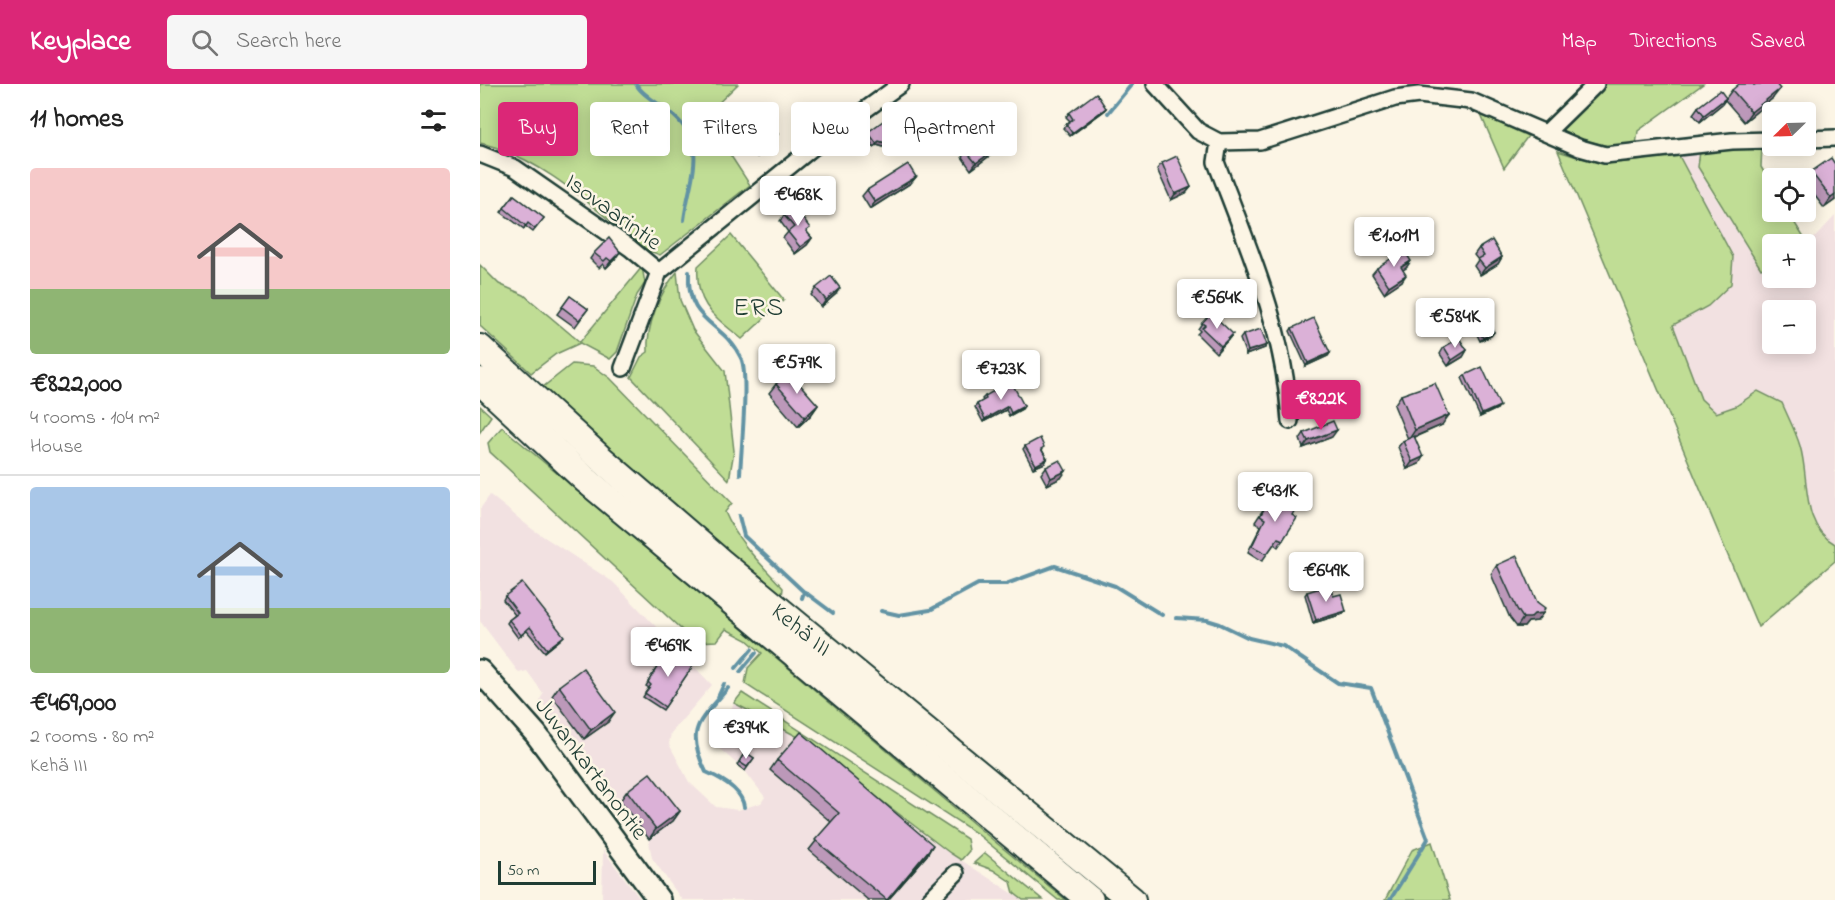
<!DOCTYPE html>
<html lang="en">
<head>
<meta charset="utf-8">
<style>
  :root { --surface:#fff; --page:#f6f6f6; --text:#222; --muted:#767676; --line:#e0e0e0; --accent:#db2777 }
  body { margin:0; font-family:"Indie Flower",sans-serif; background:var(--page); color:var(--text); height:100vh; display:flex; flex-direction:column; font-size:22px; white-space:nowrap }
  * { box-sizing:border-box; margin:0 }
  p { font-size:20px; color:var(--muted) }
  .icon { flex:none; width:33px; height:33px; fill:none; stroke:currentColor; stroke-width:2; stroke-linecap:round; stroke-linejoin:round }
  .map { position:relative; flex:1; overflow:hidden }
  .panel { display:flex; flex-direction:column; background:var(--surface); width:480px }
  .panel>* { flex:none }
  .hud { position:absolute; left:18px; top:18px; width:570px; height:54px; display:flex; gap:12px }
  .needle { width:39px; rotate:247deg }
  .tools { position:absolute; left:1282px; top:18px; display:grid; gap:12px }
  .tools a { display:grid; place-items:center; width:54px; height:54px; border-radius:6px; background:var(--surface); box-shadow:0 3px 15px #0003; font-size:30px }
  .scale { position:absolute; left:18px; bottom:15px; width:98px; box-sizing:border-box; padding-left:6px; border:3px solid #1f3d34; border-top:0; font-size:16px; line-height:21px; white-space:nowrap; color:#1f3d34; -webkit-text-stroke:4px #fcf5e5; paint-order:stroke }
  .price { position:absolute; translate:-50% -51px; padding:0 14px; border-radius:6px; background:#fff; color:#222; font-size:20px; line-height:39px; filter:drop-shadow(0 2px 3px #0008) }
  .price::after { content:''; position:absolute; left:50%; top:36px; width:18px; height:14px; margin-left:-9px; background:inherit; clip-path:polygon(0 0,100% 0,50% 100%) }
  .price.current { background:var(--accent); color:#fff }
  ul { padding:0; list-style:none }
  li { display:grid; align-content:center; gap:12px; height:318px; padding:0 30px }
  li+li { border-top:2px solid var(--line) }
  li span { display:grid; place-items:center; height:186px; border-radius:6px; color:#555 }
  li>.icon { margin-inline-start:auto }
  span .icon { width:108px; height:108px; fill:#fffc; stroke-width:1 }
  li b { font-size:26px }
  h2 { display:flex; justify-content:space-between; align-items:center; height:72px; padding:0 30px; font-size:26px }
  .chip { padding:0 21px; border-radius:6px; background:var(--surface); box-shadow:0 3px 15px #0003; font-size:21px; line-height:54px }
  .chip.current { background:var(--accent); color:#fff }
  header { display:flex; align-items:center; gap:36px; box-sizing:border-box; height:84px; padding:0 30px; background:var(--accent); color:#fff }
  header strong { font-size:28px }
  nav { display:flex; gap:33px; margin-inline-start:auto; font-size:21px }
  .search { width:420px; height:54px; background:var(--page); display:flex; align-items:center; gap:15px; box-sizing:border-box; padding:0 21px; border-radius:6px; color:var(--muted); font-size:22px }
  main { display:flex; flex:1; min-height:0 }
  .map>svg:first-child { display:block }
  .built { fill:#f2e1e1; fill-rule:evenodd }
  .green { fill:#c0dd95; stroke:#708d64; stroke-width:1.5 }
  .lines { fill:none; stroke-linecap:round; stroke-linejoin:round }
  .stream { stroke:#6293a4; stroke-width:4 }
  .minor-casing { stroke:#1f3d34; stroke-width:20 }
  .secondary-casing { stroke:#1f3d34; stroke-width:26 }
  .trunk-casing { stroke:#1f3d34; stroke-width:30 }
  .minor { stroke:#fcf5e5; stroke-width:15 }
  .secondary { stroke:#fcf5e5; stroke-width:21 }
  .trunk { stroke:#fcf5e5; stroke-width:26 }
  .wall { fill:#bc98b9; stroke:#1f3d34; stroke-width:1.5 }
  .shaded-wall { fill:#997c96; stroke:#1f3d34; stroke-width:1.5 }
  .building { fill:#dbb1d7; stroke:#1f3d34; stroke-width:1.5 }
  .labels { text-anchor:middle; stroke-width:5; stroke-linejoin:round; paint-order:stroke }
  .street-label { font-size:24px; fill:#1f3d34; stroke:#fcf5e5 }
  .neighbourhood-label { font-size:26px; letter-spacing:1.5px; fill:#1f3d34; stroke:#fcf5e5 }
</style>
</head>
<body>
<header>
<strong>Keyplace</strong>
<div class="search"><svg class="icon" aria-label="search" viewBox="0 0 24 24"><circle cx="10" cy="10" r="6"/><path d="M15 15l6 6"/></svg>Search here</div>
<nav><a>Map</a><a>Directions</a><a>Saved</a></nav>
</header>
<main>
<section class="panel">
<h2>11 homes<svg class="icon" aria-label="filters" viewBox="0 0 24 24"><path d="M4 7h16M4 17h16"/><circle cx="9" cy="7" r="2"/><circle cx="15" cy="17" r="2"/></svg></h2>
<ul>
<li><span style="background:linear-gradient(#f6c9c9 65%,#8fb573 0)"><svg class="icon" aria-label="home" viewBox="0 0 24 24"><path d="M3 11l9-7 9 7M6 9v11h12V9"/></svg></span><div><b>€822,000</b><p>4 rooms · 104 m²</p><p>House</p></div></li>
<li><span style="background:linear-gradient(#a9c7e8 65%,#8fb573 0)"><svg class="icon" aria-label="home" viewBox="0 0 24 24"><path d="M3 11l9-7 9 7M6 9v11h12V9"/></svg></span><div><b>€469,000</b><p>2 rooms · 80 m²</p><p>Kehä III</p></div></li>
</ul>
</section>
<div class="map">
<svg width="1355" height="816" viewBox="0 0 1355 816">
  <rect width="100%" height="100%" fill="#fcf5e5"/>
  <filter id="ink" filterUnits="userSpaceOnUse"><feTurbulence type="fractalNoise" baseFrequency=".0167" numOctaves="2"/><feDisplacementMap in="SourceGraphic" scale="12" xChannelSelector="R" yChannelSelector="G"/><feConvolveMatrix kernelMatrix="1 2 1 2 8 2 1 2 1" color-interpolation-filters="sRGB"/></filter>
  <g filter="url(#ink)">
    <g class="built">
      <path d="M1220,67L1218,83L1230,105L1281,185L1293,179V194H1326V163L1355,132V460L1345,455L1331,432L1320,363L1278,307L1256,322L1236,329L1221,315L1193,241L1228,222L1253,173L1198,70ZM1293,226H1326V260H1293Z"/>
      <path d="M10,411L52,445L133,498L232,601L191,649L189,660L209,698L236,723L258,726L281,719L285,713L265,687L234,660L254,619L318,653L470,769L543,816H202L172,774L168,753L140,717L132,716L123,702L124,694L112,678L104,676L60,616L63,609L47,587L39,589L0,537V425Z"/>
      <path d="M123,766L161,816H122Z"/>
    </g>
    <g class="green">
      <path d="M0,0H258L225,32L270,101L180,171L164,165C117,127 61,72 0,59Z"/>
      <path d="M1118,0H1223L1158,47L1156,61L1127,62L1081,50L1080,42Z"/>
      <path d="M1001,31L1048,52L1024,84Z"/>
      <path d="M1282,60L1281,83L1293,103V128H1308L1329,162L1293,160V179L1281,185L1218,83L1220,67Z"/>
      <path d="M1078,67C1127,84 1149,79 1198,70L1253,173L1251,200L1228,222L1193,241L1221,315L1236,329L1256,322L1278,307L1302,319C1308,333 1316,348 1320,362C1330,395 1320,441 1355,460V477L1278,543Z"/>
      <path d="M251,151L304,216L262,255C234,232 215,221 218,182Z"/>
      <path d="M0,181L19,200L44,211L100,258L162,183L165,199L157,211L137,268L130,275L100,259L76,270L51,289L0,242Z"/>
      <path d="M197,188L200,216L213,246L245,287L254,367L249,396L151,293L161,273L168,268C166,242 180,208 197,188Z"/>
      <path d="M92,280L113,282L130,294L252,419L245,428C258,459 281,480 303,504L302,512L179,409L63,303Z"/>
      <path d="M0,322L11,332L0,348Z"/>
      <path d="M22,343L513,756L586,816H578L496,749L265,600L268,584L282,569L267,556L246,545L237,557L215,558L10,368L8,359Z"/>
      <path d="M262,609L487,755L489,767L481,776L470,769L318,653L254,619Z"/>
      <path d="M952,758L970,816H905L932,766Z"/>
      <path d="M505,769L563,816H543L534,809L531,798L513,786L494,779Z"/>
    </g>
    <g class="lines">
      <g class="stream">
        <path d="M156,0C162,11 178,19 188,27C231,60 210,90 204,136"/>
        <path d="M628,29L652,0"/>
        <path d="M209,188C206,241 243,236 261,274C269,290 261,368 260,390"/>
        <path d="M259,432L264,452L324,508L322,514"/>
        <path d="M325,508L353,529"/>
        <path d="M401,527L419,531L450,526L498,500H526L575,482L635,502L682,531"/>
        <path d="M696,534L727,536L740,540L769,554L803,562L858,599L891,604L948,755L910,816"/>
        <path d="M256,584L272,565"/>
        <path d="M260,588L276,569"/>
        <path d="M248,604C220,638 204,643 226,688C240,694 262,706 264,723"/>
        <path d="M238,613L244,600"/>
      </g>
      <defs>
        <g id="minor">
          <path d="M675,0L718,47L739,58L780,57L915,14L939,11L991,17L1100,64L1125,71L1252,57L1293,56"/>
          <path d="M1067,48L1116,0"/>
          <path d="M1326,55L1355,54"/>
          <path d="M739,58L736,78C769,165 804,243 810,337"/>
          <path d="M0,70L35,84L150,164L179,188"/>
          <path d="M143,284L179,188L331,65L421,0"/>
          <path d="M449,816L476,789"/>
        </g>
        <path id="secondary" d="M0,587L56,650L179,816"/>
        <g id="trunk">
          <path d="M0,264L119,373L242,479L652,816"/>
          <path d="M0,297L106,396L610,816"/>
        </g>
      </defs>
      <use href="#minor" class="minor-casing"/>
      <use href="#secondary" class="secondary-casing"/>
      <use href="#trunk" class="trunk-casing"/>
      <use href="#minor" class="minor"/>
      <use href="#secondary" class="secondary"/>
      <use href="#trunk" class="trunk"/>
    </g>
    <g class="wall">
      <path d="M1274,1L1293,14L1264,38L1245,16L1242,20L1220,38L1213,30L1218,23L1246,14L1252,6Z"/>
      <path d="M626,24L624,27L590,52L583,44L590,37L586,33L589,29Z"/>
      <path d="M252,31L298,50L291,59L277,73L245,40Z"/>
      <path d="M388,48L407,64L397,61L394,63L386,51Z"/>
      <path d="M517,64L512,70L491,86L482,73L486,67Z"/>
      <path d="M682,79L711,103L706,109L691,116L677,85Z"/>
      <path d="M1331,88L1355,116L1344,124L1326,100V96Z"/>
      <path d="M436,93L431,99L390,125L382,112L387,106Z"/>
      <path d="M34,111L64,134L53,148L45,142L44,145L21,128Z"/>
      <path d="M304,131L327,148L332,154L327,161L315,170L303,154L308,148L300,137Z"/>
      <path d="M999,164L1022,173L1018,180L1000,191L994,182L998,176L994,171Z"/>
      <path d="M114,169L135,175L126,184L123,180L119,184L110,175Z"/>
      <path d="M897,184H926L923,186L922,197L904,209L892,190Z"/>
      <path d="M336,204L356,210L341,223L331,211Z"/>
      <path d="M90,212L108,225L95,243L77,230Z"/>
      <path d="M722,239L748,256L736,269L717,250L720,247L718,245Z"/>
      <path d="M996,241L1014,248L1011,252L1000,257L994,244Z"/>
      <path d="M812,244L850,269L848,272L826,282L810,247Z"/>
      <path d="M763,251L787,261L785,264L766,271L760,255Z"/>
      <path d="M964,263L987,266L983,273L968,282L960,270Z"/>
      <path d="M985,291L1017,325L1000,333L982,294Z"/>
      <path d="M296,300L338,321L331,331L318,343L289,309Z"/>
      <path d="M921,311L962,341L935,353L939,380L927,385L918,363L923,357L928,355L914,321Z"/>
      <path d="M505,312L544,322L542,325L529,332L526,326L503,338L495,323L497,320L503,317L502,315Z"/>
      <path d="M824,349L852,353L823,364L820,355Z"/>
      <path d="M545,362L562,366L567,375L565,379L553,384L543,365Z"/>
      <path d="M566,383L581,394L567,401L561,390Z"/>
      <path d="M790,415L812,431L803,456L798,463L794,460L782,477L768,468L781,442L775,438Z"/>
      <path d="M1017,481L1057,518L1063,529L1057,537L1048,538L1044,543H1037L1030,534L1011,490Z"/>
      <path d="M827,508L866,527L863,530L833,539L825,511Z"/>
      <path d="M25,512L81,555L65,568L47,547L38,554L27,539L29,536L35,531L23,516Z"/>
      <path d="M188,565L212,583L183,626L163,613L169,604L166,602Z"/>
      <path d="M79,602L128,638L104,655L72,612Z"/>
      <path d="M265,668L274,674L265,687L257,681Z"/>
      <path d="M297,676L447,771L408,816H388L329,766L351,738L290,686Z"/>
      <path d="M147,707L200,727L193,737L169,755L140,717Z"/>
    </g>
    <g class="shaded-wall">
      <path d="M1300,5L1293,14L1264,38L1271,28Z"/>
      <path d="M1246,14L1242,20L1220,38L1224,31Z"/>
      <path d="M626,24L624,27L590,52L592,49Z"/>
      <path d="M298,50L291,59L277,73L283,63Z"/>
      <path d="M399,57L409,60L407,64L397,61L394,63Z"/>
      <path d="M517,64L512,70L491,86L496,79Z"/>
      <path d="M436,93L431,99L390,125L395,118Z"/>
      <path d="M711,103L706,109L691,116L695,110Z"/>
      <path d="M1355,111V116L1344,124L1351,114Z"/>
      <path d="M332,154L327,161L315,170L320,163Z"/>
      <path d="M140,168L135,175L126,184L131,177Z"/>
      <path d="M1022,173L1018,180L1000,191L1005,184Z"/>
      <path d="M931,177L926,184L917,190L921,183Z"/>
      <path d="M926,191L922,197L904,209L909,202Z"/>
      <path d="M360,204L356,210L341,223L346,216Z"/>
      <path d="M1014,248L1011,252L1000,257L1003,254Z"/>
      <path d="M753,250L748,256L736,269L741,262Z"/>
      <path d="M787,261L785,264L766,271L768,267Z"/>
      <path d="M987,266L983,273L968,282L972,276Z"/>
      <path d="M850,269L848,272L826,282L828,279Z"/>
      <path d="M338,321L331,331L318,343L325,333Z"/>
      <path d="M528,322L526,326L503,338L505,335Z"/>
      <path d="M544,322L542,325L529,332L531,329Z"/>
      <path d="M1020,322L1017,325L1000,333L1002,330Z"/>
      <path d="M969,331L962,341L929,355L935,346Z"/>
      <path d="M857,346L852,353L823,364L828,357Z"/>
      <path d="M943,373L939,380L927,385L932,378Z"/>
      <path d="M567,375L565,379L553,384L556,381Z"/>
      <path d="M586,387L581,394L567,401L571,394Z"/>
      <path d="M866,527L863,530L833,539L836,536Z"/>
      <path d="M1063,529L1057,537L1048,538L1044,543H1037L1043,534L1054,530Z"/>
      <path d="M84,552L81,555L65,568L67,565Z"/>
      <path d="M135,628L128,638L104,655L111,646Z"/>
      <path d="M200,727L193,737L169,755L176,745Z"/>
      <path d="M453,761L447,771L408,816H407Z"/>
    </g>
    <g class="building">
      <path d="M1259,0H1273L1274,1L1276,0H1296L1300,5L1271,28L1252,6Z"/>
      <path d="M1240,6L1246,14L1224,31L1218,23Z"/>
      <path d="M616,9L626,24L592,49L586,40L593,35L589,29Z"/>
      <path d="M266,17L298,50L283,63L252,31Z"/>
      <path d="M403,37L410,46L409,60L399,57L396,59L388,48Z"/>
      <path d="M507,51L517,64L496,79L486,67Z"/>
      <path d="M697,72L711,103L695,110L682,79Z"/>
      <path d="M1351,74L1355,80V111L1351,114L1331,88Z"/>
      <path d="M428,80L436,93L395,118L387,106Z"/>
      <path d="M34,111L64,134L55,145L48,139L46,142L24,124Z"/>
      <path d="M314,123L330,144L326,147L332,154L320,163L308,148L314,143L304,131Z"/>
      <path d="M129,154L140,168L131,177L127,174L124,177L114,169Z"/>
      <path d="M1012,156L1022,173L1005,184L998,175L1004,172L999,164Z"/>
      <path d="M924,166L931,177L921,183L926,191L909,202L897,184Z"/>
      <path d="M351,192L360,204L346,216L336,204Z"/>
      <path d="M90,212L108,225L99,236L82,223Z"/>
      <path d="M731,229L753,250L741,262L722,244L725,241L722,239Z"/>
      <path d="M834,234L850,269L828,279L812,244Z"/>
      <path d="M1007,235L1014,248L1003,254L996,241Z"/>
      <path d="M781,245L787,261L768,267L763,251Z"/>
      <path d="M979,254L987,266L972,276L964,263Z"/>
      <path d="M1002,283L1020,322L1002,330L985,291Z"/>
      <path d="M309,288L338,321L325,333L296,300Z"/>
      <path d="M531,297L544,322L531,329L528,322L505,335L497,320L506,315L505,312Z"/>
      <path d="M955,299L969,331L935,346L921,311Z"/>
      <path d="M853,337L857,346L828,357L824,349Z"/>
      <path d="M934,352L943,373L932,378L923,357Z"/>
      <path d="M560,354L564,363L561,365L567,375L556,381L545,362Z"/>
      <path d="M580,376L586,387L571,394L566,383Z"/>
      <path d="M794,408L817,422L812,431L817,434L803,456L798,454L787,470L772,462L785,435L780,432Z"/>
      <path d="M1037,472L1057,518L1065,524L1063,529L1054,530L1050,534H1043L1037,525L1017,481Z"/>
      <path d="M42,499L84,552L67,565L50,543L41,551L29,536L38,529L25,512Z"/>
      <path d="M850,501L853,512L861,510L866,527L836,536L827,508Z"/>
      <path d="M188,565L212,583L185,623L165,609L171,601L168,598Z"/>
      <path d="M103,584L135,628L111,646L79,602Z"/>
      <path d="M321,648L453,761L407,816L335,756L359,729L297,676Z"/>
      <path d="M265,668L274,674L267,683L259,678Z"/>
      <path d="M170,689L200,727L176,745L147,707Z"/>
    </g>
  </g>
  <g class="labels">
    <g class="street-label">
      <text transform="translate(134 127) rotate(36)" y="8">Isovaarintie</text>
      <text transform="translate(322 545) rotate(39)" y="8">Kehä III</text>
      <text transform="translate(112 684) rotate(53)" y="8">Juvankartanontie</text>
    </g>
    <g class="neighbourhood-label">
      <text x="279" y="231">ERS</text>
    </g>
  </g>
</svg>
<div class="tools">
<a><svg class="needle" viewBox="-14 -14 28 28"><path d="M0-13l5 13h-10z" fill="#e53935"/><path d="M0 13l5-13h-10z" fill="#767676"/></svg></a>
<a><svg class="icon" aria-label="locate" viewBox="0 0 24 24"><circle cx="12" cy="12" r="6"/><path d="M12 2v4M12 18v4M2 12h4M18 12h4"/></svg></a>
<a>+</a>
<a>−</a>
</div>
<div class="scale">50 m</div>
<b class="price" style="left:318px;top:143px">€468K</b>
<b class="price" style="left:914px;top:184px">€1.01M</b>
<b class="price" style="left:737px;top:246px">€564K</b>
<b class="price" style="left:975px;top:265px">€584K</b>
<b class="price" style="left:317px;top:311px">€579K</b>
<b class="price" style="left:521px;top:317px">€723K</b>
<b class="price current" style="left:841px;top:347px">€822K</b>
<b class="price" style="left:795px;top:439px">€431K</b>
<b class="price" style="left:846px;top:519px">€649K</b>
<b class="price" style="left:188px;top:594px">€469K</b>
<b class="price" style="left:266px;top:676px">€394K</b>
<div class="hud">
<a class="chip current">Buy</a>
<a class="chip">Rent</a>
<a class="chip">Filters</a>
<a class="chip">New</a>
<a class="chip">Apartment</a>
</div>
</div>
</main>
</body>
</html>
